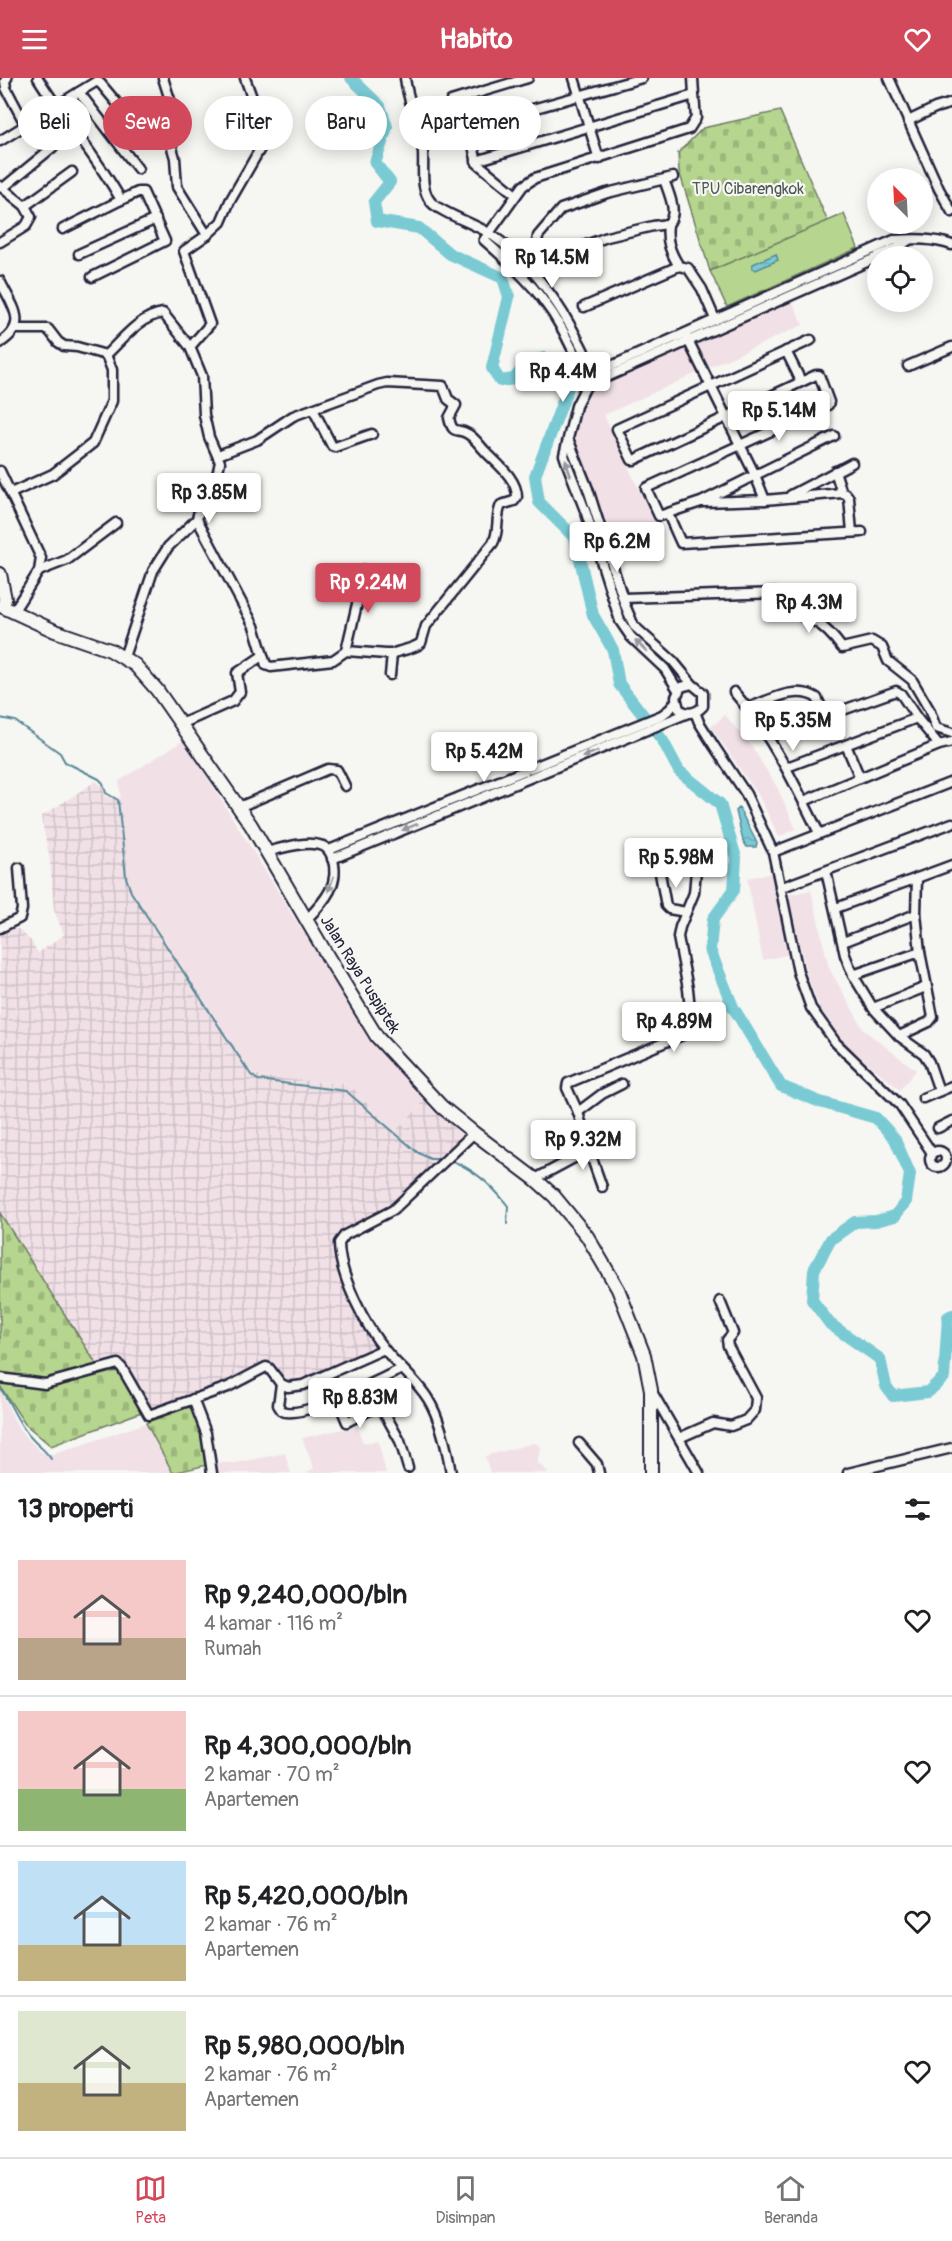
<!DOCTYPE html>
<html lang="id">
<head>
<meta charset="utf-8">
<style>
  :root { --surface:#fff; --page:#f2f2f2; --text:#202124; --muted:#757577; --line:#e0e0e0; --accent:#d1495b }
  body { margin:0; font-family:Pangolin,sans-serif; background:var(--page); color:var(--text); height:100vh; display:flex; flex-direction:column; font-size:22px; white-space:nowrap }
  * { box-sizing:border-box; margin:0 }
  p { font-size:20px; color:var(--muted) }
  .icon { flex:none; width:33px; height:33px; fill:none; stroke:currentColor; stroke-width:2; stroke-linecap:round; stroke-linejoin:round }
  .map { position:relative; height:1395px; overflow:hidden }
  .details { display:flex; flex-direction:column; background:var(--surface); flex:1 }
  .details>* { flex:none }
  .top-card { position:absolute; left:18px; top:18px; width:600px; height:54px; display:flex; gap:12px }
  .needle { width:39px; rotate:336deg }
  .controls { position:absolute; left:867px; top:90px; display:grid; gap:12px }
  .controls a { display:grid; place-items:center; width:66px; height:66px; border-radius:50%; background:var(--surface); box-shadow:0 3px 15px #0003; font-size:30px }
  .price { position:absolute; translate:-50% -51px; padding:0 14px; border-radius:6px; background:#fff; color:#222; font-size:20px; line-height:39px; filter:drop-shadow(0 2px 3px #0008) }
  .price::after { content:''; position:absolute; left:50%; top:36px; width:18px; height:14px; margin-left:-9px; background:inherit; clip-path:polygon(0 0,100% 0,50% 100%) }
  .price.active { background:var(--accent); color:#fff }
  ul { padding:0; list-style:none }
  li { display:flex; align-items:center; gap:18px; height:150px; padding:0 18px }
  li+li { border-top:2px solid var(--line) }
  li span { display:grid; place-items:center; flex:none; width:168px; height:120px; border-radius:0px; color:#555 }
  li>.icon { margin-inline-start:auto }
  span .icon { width:72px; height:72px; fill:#fffc; stroke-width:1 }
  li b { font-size:26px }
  h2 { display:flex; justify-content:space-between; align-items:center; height:72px; padding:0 18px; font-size:26px }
  .pill { padding:0 21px; border-radius:27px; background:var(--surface); box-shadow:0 3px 15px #0003; font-size:21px; line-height:54px }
  .pill.active { background:var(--accent); color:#fff }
  header { display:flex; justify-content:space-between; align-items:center; height:78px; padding:0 18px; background:var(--accent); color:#fff; font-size:27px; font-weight:700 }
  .menu { display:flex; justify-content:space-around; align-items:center; height:84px; border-top:2px solid var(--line); background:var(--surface); font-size:16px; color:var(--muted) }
  .menu a { display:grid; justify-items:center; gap:3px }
  .menu .active { color:var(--accent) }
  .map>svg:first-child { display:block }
  .built { fill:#f1e1e7 }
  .industrial { fill:url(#industrial-grid) }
  .cemetery { fill:url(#cemetery-stones); stroke:#6c7c64; stroke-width:1.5 }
  .pitch { fill:#b6d58e; stroke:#6c7c64; stroke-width:1.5 }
  .water { fill:url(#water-ripples); stroke:#578797; stroke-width:1.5 }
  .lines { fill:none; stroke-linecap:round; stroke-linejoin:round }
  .stream { stroke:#578797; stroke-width:2 }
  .river { stroke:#7acad4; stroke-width:12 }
  .minor-casing { stroke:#22223b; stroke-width:13 }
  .primary-casing { stroke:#22223b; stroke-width:16 }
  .minor { stroke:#f6f6f2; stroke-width:8 }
  .primary { stroke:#f6f6f2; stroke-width:12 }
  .oneway { fill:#9797a0 }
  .labels { text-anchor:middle; stroke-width:4.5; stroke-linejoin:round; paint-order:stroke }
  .park-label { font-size:16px; fill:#4e5854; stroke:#f6f6f2 }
  .street-label { font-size:16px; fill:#22223b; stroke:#f6f6f2 }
</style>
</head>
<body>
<header><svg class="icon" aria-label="menu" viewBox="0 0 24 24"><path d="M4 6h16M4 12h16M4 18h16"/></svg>Habito<svg class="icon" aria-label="heart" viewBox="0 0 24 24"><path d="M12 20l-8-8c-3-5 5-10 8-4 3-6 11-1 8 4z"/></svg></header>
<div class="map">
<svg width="952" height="1395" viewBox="0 0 952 1395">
  <defs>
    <pattern id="industrial-grid" width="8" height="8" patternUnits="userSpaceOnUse" patternTransform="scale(1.5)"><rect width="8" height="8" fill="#f1e1e7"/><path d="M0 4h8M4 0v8" fill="none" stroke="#cec1c7"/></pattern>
    <pattern id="cemetery-stones" width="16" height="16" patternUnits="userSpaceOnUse" patternTransform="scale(1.5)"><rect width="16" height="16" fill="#b6d58e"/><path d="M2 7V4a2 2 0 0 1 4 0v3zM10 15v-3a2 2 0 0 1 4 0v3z" fill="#9cb77b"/></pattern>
    <pattern id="water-ripples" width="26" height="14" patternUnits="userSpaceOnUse" patternTransform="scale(1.5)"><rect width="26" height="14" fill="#7acad4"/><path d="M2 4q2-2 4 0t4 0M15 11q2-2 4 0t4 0" fill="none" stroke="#69adb7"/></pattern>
  </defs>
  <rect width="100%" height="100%" fill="#f6f6f2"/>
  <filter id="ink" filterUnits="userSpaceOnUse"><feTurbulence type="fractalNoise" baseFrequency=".0167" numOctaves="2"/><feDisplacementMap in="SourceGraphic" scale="12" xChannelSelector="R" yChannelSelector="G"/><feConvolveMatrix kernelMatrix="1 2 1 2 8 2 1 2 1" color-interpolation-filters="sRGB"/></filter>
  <g filter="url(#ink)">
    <g class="built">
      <path d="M789,215L803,247L604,337L655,446L606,452L572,363L580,328L589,308Z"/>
      <path d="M725,637L752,669L777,709L796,751L779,759L759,718L711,649Z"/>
      <path d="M184,662L351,931L377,970L425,1020L418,1030L394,1054L350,1007L265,999L252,995L129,806L119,703Z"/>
      <path d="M772,795L790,876L763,882L747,800Z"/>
      <path d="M811,812L829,890L864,952L916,992L900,1012L845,966L820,931L807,897L788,817Z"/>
      <path d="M0,1311L19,1352L41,1374L52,1377L146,1345L173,1395H0Z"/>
      <path d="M357,1348L363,1365L378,1363L386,1395H306L314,1390L302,1360Z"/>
      <path d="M534,1365L541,1368L537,1384L549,1395H490L485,1378Z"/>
      <path d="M285,1375L291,1395H215L214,1385H236Z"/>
    </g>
    <path class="industrial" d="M96,703L102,708L107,719L121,720L129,806L252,995L265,999L350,1007L394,1054L418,1030L425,1020L462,1058L381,1136L341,1158L334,1170L339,1193L375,1271L317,1297L292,1303L281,1301L266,1284L238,1304L154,1333L147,1328L123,1284L116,1281L97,1287L0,1135V851H18L31,863L38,875L64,857L54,832L50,782L41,739Z"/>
    <g class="cemetery">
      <path d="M780,33L828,144L710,193L679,93L678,75L703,50Z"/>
      <path d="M0,1135L97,1287C59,1303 40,1304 0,1295Z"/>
      <path d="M118,1290L144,1333L51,1368L25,1346L0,1308V1303L33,1307Z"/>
      <path d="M192,1326L200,1349L207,1387L173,1395L146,1345L157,1338Z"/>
    </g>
    <path class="pitch" d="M844,136L858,170L727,229L710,193Z"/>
    <g class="water">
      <path d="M776,176L778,182L756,192L752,190L753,186Z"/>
      <path d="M739,730L757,765L756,769H747L743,763L736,733Z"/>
    </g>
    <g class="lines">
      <g class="stream">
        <path d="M0,640L15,643L60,675L65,684L99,701L103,705L106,715L118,722L126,799L131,814L251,997L258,1002L346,1013L417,1074L430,1081H441"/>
        <path d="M450,1082C474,1091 492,1107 508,1128L507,1146"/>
        <path d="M0,1310C12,1327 19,1349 35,1364C41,1370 46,1373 51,1381"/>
      </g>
      <path class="river" d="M351,0L380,28L387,49L375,85L390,104L374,124L377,143L419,150L450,176L503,200L509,219L492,290L500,303L514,301L528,284L544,280L560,289L569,307L535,398L539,424L575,460L593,537L613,572L619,606L663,663L679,693L720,726L736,780L734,812L713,841L710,872L733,929L781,1008L820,1024L876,1040L895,1061L910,1096L906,1123L895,1138L876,1143L855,1144L831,1161L814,1192L812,1222L830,1246L880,1281L886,1308L893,1318L928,1314L944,1299L948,1239L952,1237"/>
      <defs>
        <g id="minor">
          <path d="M7,0L5,3L6,10L25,46"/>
          <path d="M38,0C64,42 97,79 121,122L138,114H143L165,163L92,199"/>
          <path d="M163,0L180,53L179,57L172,60L170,63L175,80L177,109L207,157"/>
          <path d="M405,0C408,26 421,49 423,75C424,92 420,111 431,124C438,133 474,146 487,154C535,184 567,236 590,286L587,295"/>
          <path d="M574,0L599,81"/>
          <path d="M693,0L694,17"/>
          <path d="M889,0L939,111L952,134"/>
          <path d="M79,14L97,3L101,6L143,56"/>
          <path d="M462,20L477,85L516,117"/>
          <path d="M451,23L528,0"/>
          <path d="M908,43L935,30L952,25"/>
          <path d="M469,49L642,0"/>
          <path d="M0,63L79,14L138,91"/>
          <path d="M476,83L694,17L696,40L689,51L535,100L523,108L484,162C530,202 559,233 581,292L587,295L591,302"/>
          <path d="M664,101C668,115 679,134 668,146L653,148L607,159L557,178L545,179L539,176L536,171L538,158L561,131L607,115L673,99"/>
          <path d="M0,108L25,128L31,139L26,148L0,164"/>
          <path d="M3,110L53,69"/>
          <path d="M25,128L72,94"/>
          <path d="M63,151L121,122"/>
          <path d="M79,176L156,141"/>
          <path d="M878,178L899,169L909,162"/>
          <path d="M679,188L688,190L702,211L715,241"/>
          <path d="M0,203C12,228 30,246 0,265"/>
          <path d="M584,229L679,188C670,174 666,163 668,146"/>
          <path d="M16,251H48L58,264L64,268L77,269L106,277C122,262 140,238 163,235L190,269L202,298L204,337L209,359L220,384L217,397L204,411L197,441L168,469L153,493L124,579"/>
          <path d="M686,258L755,397L765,422"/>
          <path d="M811,262L617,351L632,382H634L816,297H819L829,324L828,327L646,410L659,438L701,424L834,358"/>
          <path d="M190,269L210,246L184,173L207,157L221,144L230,123L264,64V53L245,0"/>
          <path d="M786,273L801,303"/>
          <path d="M908,288L952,269"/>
          <path d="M591,302H600L878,179"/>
          <path d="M313,331L332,368L335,369L372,356"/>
          <path d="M569,363L588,411L625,527L634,548L673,583L692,606L703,615V628C696,636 688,637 679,631L676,619L681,609L692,606"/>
          <path d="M218,377L257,362L293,338L378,307L387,305L443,308L448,321L456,327L449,340C453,358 457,349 468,356C475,360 480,368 485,373C497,386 517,400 517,419L514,423L501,427C495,440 500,452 493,465L426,548L421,565C412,572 402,571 392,576"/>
          <path d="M0,393L41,480L39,493L13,534"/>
          <path d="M835,393L842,415"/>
          <path d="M11,415L53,396L93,365L112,323V292L106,277"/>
          <path d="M791,417L852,385"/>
          <path d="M704,424L765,422L842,415L846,416L849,420L852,454"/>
          <path d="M668,436L681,465L862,454"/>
          <path d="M197,441L254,548L266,587L271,589L333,582L346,573L386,576H392L390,597"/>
          <path d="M39,493L67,482L116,445"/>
          <path d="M623,520L775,515L782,533C811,539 824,545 842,570L872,563L882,569L888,583L912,602L929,631L936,650L952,655"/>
          <path d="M346,573L365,492"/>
          <path d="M678,612L665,591L631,559L620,543L586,435L567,386L564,377L576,328L585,310L598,294L894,162C914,161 932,160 952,167"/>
          <path d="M734,614C772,658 794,704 819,755"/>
          <path d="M748,630C768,623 797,606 817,620L825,637"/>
          <path d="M695,634L699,644L714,668L746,716L773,774L798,894L811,930L836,965L900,1027L932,1075"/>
          <path d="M181,646L233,623L240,614L237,595L262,578"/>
          <path d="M768,659L896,613L901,616L917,640L939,667"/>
          <path d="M846,667L860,700"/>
          <path d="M787,689L917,640"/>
          <path d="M804,723L939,667L952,664"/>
          <path d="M239,729L328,691L337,692L345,708"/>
          <path d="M329,772L662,637L670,631L676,623"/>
          <path d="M266,774C283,770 306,762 323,768C328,770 330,774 332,779C341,805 325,823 307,841"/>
          <path d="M773,774L952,704"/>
          <path d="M332,781L688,635"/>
          <path d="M826,793L845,877L853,897L873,930L899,958L924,976L929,984L939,1013"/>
          <path d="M660,795L666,828L669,831L686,834"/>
          <path d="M780,810L952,745"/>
          <path d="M836,830L952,787"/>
          <path d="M0,850L20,840L22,831L19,790"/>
          <path d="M843,864L916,836"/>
          <path d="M853,897L920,874"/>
          <path d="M873,930L926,909"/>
          <path d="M899,958L929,944L933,939L920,874L916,836L917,800"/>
          <path d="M923,1020L952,1008"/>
          <path d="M578,1034L602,1016L622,1006"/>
          <path d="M938,1050L952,1043"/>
          <path d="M589,1072L602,1109"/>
          <circle cx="938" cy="1081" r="8"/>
          <path d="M535,1101L589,1072L578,1034L567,1010L568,1005L687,955L692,951L688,911L678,859L680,849L694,815L696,792L682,775"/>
          <path d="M0,1300L45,1306L118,1286L122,1290L149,1337L228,1309L266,1289L269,1290L281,1306"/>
          <path d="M281,1306L278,1327L282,1333C303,1342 379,1301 402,1291"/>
          <path d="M281,1306L288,1309L303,1307L384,1271"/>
          <path d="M651,1312L699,1395"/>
          <path d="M337,1320L347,1344L404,1314"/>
          <path d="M193,1321L206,1355L212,1395"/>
          <path d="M380,1327L400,1363L408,1390"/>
          <path d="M679,1360L713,1345L731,1348L746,1342L755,1332L756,1320L728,1268L727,1262L733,1255L720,1223"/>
          <path d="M579,1365L597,1386L599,1395"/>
          <path d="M451,1395C447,1371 441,1342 428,1321C417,1303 399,1289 386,1273C365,1248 339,1197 339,1165L345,1157L393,1132L474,1055"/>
          <path d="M848,1395L952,1370"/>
        </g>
        <path id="primary" d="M0,496L5,521L3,529L55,553L110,572L135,587L157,612L251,747L328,879L377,959L442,1029L474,1055L535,1101L554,1118L587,1158L618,1211L644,1277L651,1312V1395"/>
      </defs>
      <use href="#minor" class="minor-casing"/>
      <use href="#primary" class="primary-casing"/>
      <use href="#minor" class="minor"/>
      <use href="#primary" class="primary"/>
    </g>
    <defs><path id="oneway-solid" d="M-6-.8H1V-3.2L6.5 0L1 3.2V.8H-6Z" transform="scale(1.5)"/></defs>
    <g class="oneway">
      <use href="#oneway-solid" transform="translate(568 390) rotate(-109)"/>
      <use href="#oneway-solid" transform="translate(641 568) rotate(-137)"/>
      <use href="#oneway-solid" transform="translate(590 676) rotate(158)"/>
      <use href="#oneway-solid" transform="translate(410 749) rotate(158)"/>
      <use href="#oneway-solid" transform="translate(331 806) rotate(109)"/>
    </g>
  </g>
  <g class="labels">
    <g class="park-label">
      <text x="748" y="116">TPU Cibarengkok</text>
    </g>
    <g class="street-label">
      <text transform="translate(361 896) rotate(58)" y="6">Jalan Raya Puspiptek</text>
    </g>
  </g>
</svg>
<div class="controls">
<a><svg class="needle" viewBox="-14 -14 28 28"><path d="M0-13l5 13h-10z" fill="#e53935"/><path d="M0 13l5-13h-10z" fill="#757577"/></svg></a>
<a><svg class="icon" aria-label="locate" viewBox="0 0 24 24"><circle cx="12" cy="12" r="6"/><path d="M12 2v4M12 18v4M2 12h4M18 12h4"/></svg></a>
</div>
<b class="price" style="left:552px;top:211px">Rp 14.5M</b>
<b class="price" style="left:563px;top:325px">Rp 4.4M</b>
<b class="price" style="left:779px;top:364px">Rp 5.14M</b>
<b class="price" style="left:209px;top:446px">Rp 3.85M</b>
<b class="price" style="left:617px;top:495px">Rp 6.2M</b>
<b class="price active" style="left:368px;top:536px">Rp 9.24M</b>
<b class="price" style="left:809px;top:556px">Rp 4.3M</b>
<b class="price" style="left:793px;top:674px">Rp 5.35M</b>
<b class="price" style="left:484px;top:705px">Rp 5.42M</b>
<b class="price" style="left:676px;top:811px">Rp 5.98M</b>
<b class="price" style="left:674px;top:975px">Rp 4.89M</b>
<b class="price" style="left:583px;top:1093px">Rp 9.32M</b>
<b class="price" style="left:360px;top:1351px">Rp 8.83M</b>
<div class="top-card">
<a class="pill">Beli</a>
<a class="pill active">Sewa</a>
<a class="pill">Filter</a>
<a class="pill">Baru</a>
<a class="pill">Apartemen</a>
</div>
</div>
<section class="details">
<h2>13 properti<svg class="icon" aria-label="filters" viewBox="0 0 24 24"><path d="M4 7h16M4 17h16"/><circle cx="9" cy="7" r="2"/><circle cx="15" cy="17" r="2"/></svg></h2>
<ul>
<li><span style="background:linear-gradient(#f6c9c9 65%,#b9a48a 0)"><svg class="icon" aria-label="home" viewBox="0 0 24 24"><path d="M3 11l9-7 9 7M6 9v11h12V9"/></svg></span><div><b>Rp 9,240,000/bln</b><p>4 kamar · 116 m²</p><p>Rumah</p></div><svg class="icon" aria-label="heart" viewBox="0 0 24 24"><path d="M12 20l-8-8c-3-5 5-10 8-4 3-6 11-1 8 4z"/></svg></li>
<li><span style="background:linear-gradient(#f6c9c9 65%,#8fb573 0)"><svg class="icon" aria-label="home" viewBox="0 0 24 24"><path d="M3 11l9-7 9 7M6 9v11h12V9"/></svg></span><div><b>Rp 4,300,000/bln</b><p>2 kamar · 70 m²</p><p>Apartemen</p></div><svg class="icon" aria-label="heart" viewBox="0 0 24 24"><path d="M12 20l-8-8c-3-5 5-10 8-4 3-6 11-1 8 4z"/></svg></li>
<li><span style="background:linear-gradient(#bfe0f5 70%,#c2b280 0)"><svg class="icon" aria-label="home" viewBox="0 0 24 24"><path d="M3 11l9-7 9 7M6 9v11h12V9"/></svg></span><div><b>Rp 5,420,000/bln</b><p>2 kamar · 76 m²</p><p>Apartemen</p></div><svg class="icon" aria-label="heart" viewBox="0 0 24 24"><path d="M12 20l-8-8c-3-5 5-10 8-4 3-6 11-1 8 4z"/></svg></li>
<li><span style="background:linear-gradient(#dfe7d0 60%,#c2b280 0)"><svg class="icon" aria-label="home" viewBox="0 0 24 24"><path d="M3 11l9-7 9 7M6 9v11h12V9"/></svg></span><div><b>Rp 5,980,000/bln</b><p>2 kamar · 76 m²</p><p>Apartemen</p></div><svg class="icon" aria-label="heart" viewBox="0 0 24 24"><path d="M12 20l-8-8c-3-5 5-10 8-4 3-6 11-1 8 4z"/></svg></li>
</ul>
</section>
<nav class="menu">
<a class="active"><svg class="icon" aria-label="map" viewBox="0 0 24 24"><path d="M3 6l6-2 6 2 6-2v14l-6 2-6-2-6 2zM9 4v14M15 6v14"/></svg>Peta</a>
<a><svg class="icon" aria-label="saved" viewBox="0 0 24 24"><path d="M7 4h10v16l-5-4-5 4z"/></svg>Disimpan</a>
<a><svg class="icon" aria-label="home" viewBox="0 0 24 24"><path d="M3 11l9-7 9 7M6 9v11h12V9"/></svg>Beranda</a>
</nav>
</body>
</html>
